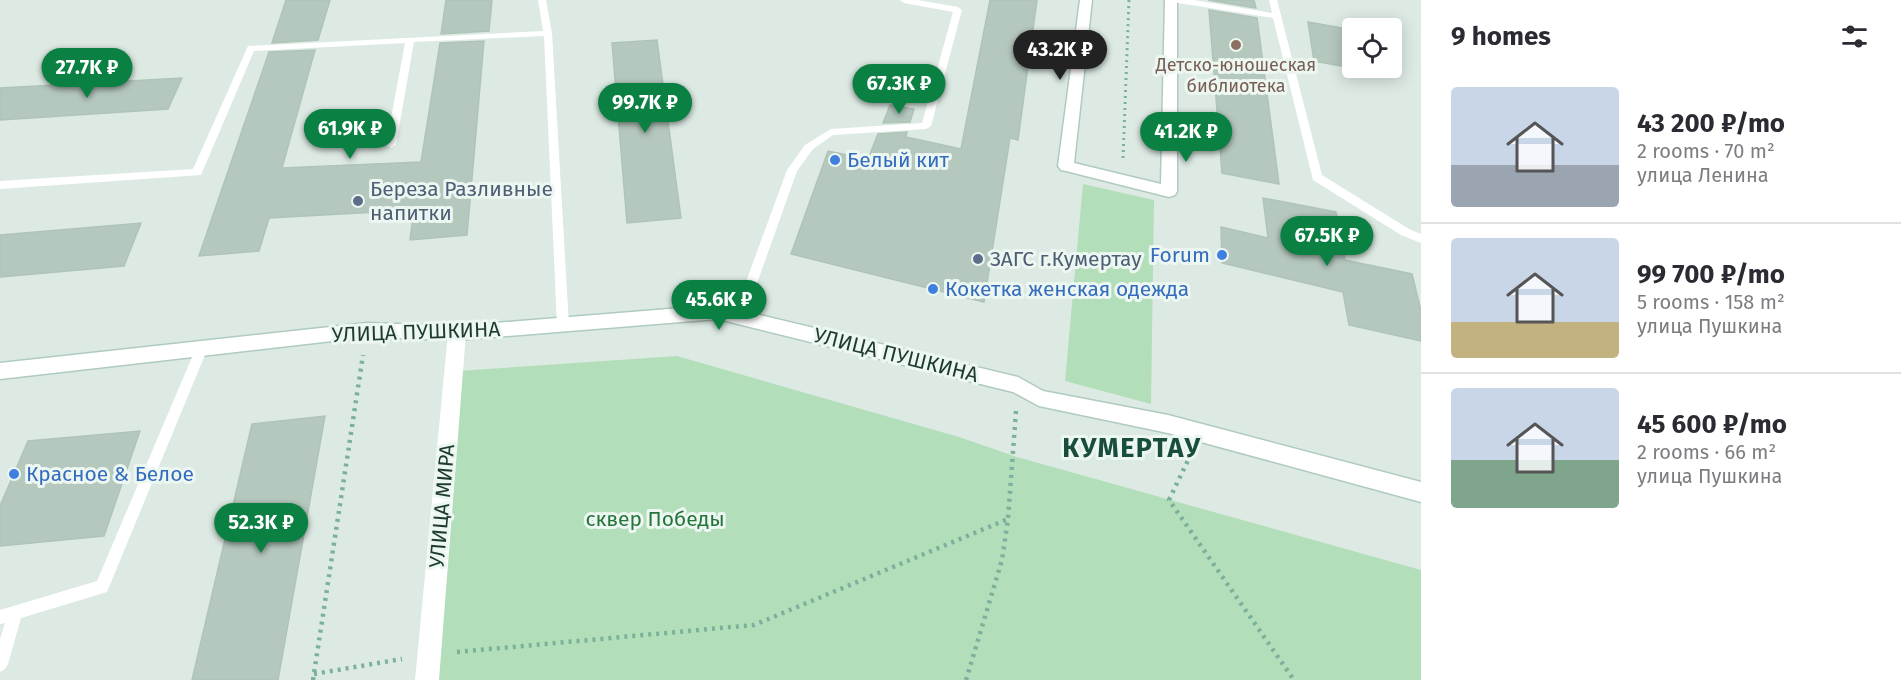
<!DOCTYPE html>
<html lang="en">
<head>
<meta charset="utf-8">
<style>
  :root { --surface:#fff; --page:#f7f7f7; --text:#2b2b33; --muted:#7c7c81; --line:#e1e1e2; --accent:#0b8043 }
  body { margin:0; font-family:"Fira Sans",sans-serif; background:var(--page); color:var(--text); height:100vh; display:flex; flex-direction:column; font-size:22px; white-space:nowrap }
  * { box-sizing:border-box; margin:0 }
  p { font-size:20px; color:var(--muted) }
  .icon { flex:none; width:33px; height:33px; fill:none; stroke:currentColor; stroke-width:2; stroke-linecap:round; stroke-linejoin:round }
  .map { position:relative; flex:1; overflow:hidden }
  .details { display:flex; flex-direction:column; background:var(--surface); width:480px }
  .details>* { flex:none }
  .buttons { position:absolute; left:1342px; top:18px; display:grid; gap:12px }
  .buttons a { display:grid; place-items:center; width:60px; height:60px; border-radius:6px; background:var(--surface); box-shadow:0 3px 15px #0003; font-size:30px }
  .price { position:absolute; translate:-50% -51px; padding:0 14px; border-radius:21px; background:var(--accent); color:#fff; font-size:20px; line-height:39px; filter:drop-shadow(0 2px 3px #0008) }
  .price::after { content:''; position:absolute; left:50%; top:36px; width:18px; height:14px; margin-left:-9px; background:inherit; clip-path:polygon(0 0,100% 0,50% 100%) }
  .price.current { background:#222; color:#fff }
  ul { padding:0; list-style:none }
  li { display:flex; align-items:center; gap:18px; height:150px; padding:0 30px }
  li+li { border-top:2px solid var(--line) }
  li span { display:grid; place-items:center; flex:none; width:168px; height:120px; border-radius:6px; color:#555 }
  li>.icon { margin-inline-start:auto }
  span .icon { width:72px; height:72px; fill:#fffc; stroke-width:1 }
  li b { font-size:26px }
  h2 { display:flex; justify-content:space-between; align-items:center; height:72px; padding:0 30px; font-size:26px }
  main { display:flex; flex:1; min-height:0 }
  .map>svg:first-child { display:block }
  .green { fill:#b3deba }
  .building { fill:#b5c8be; stroke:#afc4b9; stroke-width:1.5 }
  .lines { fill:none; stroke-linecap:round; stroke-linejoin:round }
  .secondary-casing { stroke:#afcbbe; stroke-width:3 }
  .path-far1 { stroke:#7bb19a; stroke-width:3; stroke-dasharray:2 4; stroke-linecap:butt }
  .path { stroke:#7bb19a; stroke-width:4.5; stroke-dasharray:3 5; stroke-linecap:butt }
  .service { fill:#fff; fill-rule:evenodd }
  .minor { fill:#fff; fill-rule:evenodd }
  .secondary { fill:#fff; fill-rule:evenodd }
  .education-dot { fill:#8d6e63; stroke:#edf7f1; stroke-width:2 }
  .shop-dot { fill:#3f7fe0; stroke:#edf7f1; stroke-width:2 }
  .service-dot { fill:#5c6f8a; stroke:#edf7f1; stroke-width:2 }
  .labels { text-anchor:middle; stroke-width:6; stroke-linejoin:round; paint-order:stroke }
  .far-education-label { font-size:18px; fill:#785e54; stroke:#edf7f1 }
  .shop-label { font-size:21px; fill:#366cbe; stroke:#edf7f1; text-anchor:start }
  .service-label { font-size:21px; fill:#4e5e75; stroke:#edf7f1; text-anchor:start }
  .street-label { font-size:21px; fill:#1e3b30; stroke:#edf7f1 }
  .park-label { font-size:21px; fill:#25743b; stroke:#edf7f1 }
  .district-label { font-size:27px; font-weight:bold; letter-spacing:1.5px; fill:#184e3b; stroke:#edf7f1 }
</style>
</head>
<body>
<main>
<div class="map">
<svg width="1421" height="680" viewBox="0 0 1421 680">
  <rect width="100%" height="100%" fill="#ddeae3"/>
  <g class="green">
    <path d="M1083,184L1154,200L1151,404L1065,381Z"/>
    <path d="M677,356L959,437L1017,457L1421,570V680H432L457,371Z"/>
  </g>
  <g class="building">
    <path d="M286,0H330L318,40L272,43Z"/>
    <path d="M446,0H492L489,31L441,34Z"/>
    <path d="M990,0H1037L1018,140L1010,138L984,302L791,254L828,151L868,159L878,134L907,132L906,137L961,149Z"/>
    <path d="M1208,0H1254L1256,8Z"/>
    <path d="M1209,10L1257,18L1279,184L1222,173Z"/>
    <path d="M1308,22L1353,30V68L1314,61Z"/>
    <path d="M657,40L681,218L627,223L612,43Z"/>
    <path d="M484,41L467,235L410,240L414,210L269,218L259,251L199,256L269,52L315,50L282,168L421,162L440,43Z"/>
    <path d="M182,78L168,109L0,120V88Z"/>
    <path d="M890,105L914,109L910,122L883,123Z"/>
    <path d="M1263,198L1336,212L1345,260L1412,274L1421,311V341L1349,325L1343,292L1222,263L1221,227L1268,238Z"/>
    <path d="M141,223L124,266L0,277V235Z"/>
    <path d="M325,416L278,680H192L252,424Z"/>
    <path d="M140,431L104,536L0,546V506L28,441Z"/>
  </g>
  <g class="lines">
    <defs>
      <g id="secondary">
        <path d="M1080,0H1092L1074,163L1161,184L1165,0H1177V191L1175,195L1169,197L1066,171L1061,170L1058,166Z"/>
        <path d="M718,305L1018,377L1043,391L1168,415L1421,482V502L1168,433L1039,406L1013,392L718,319L457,340L367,337L0,379V363L367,323L457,326Z"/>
      </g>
    </defs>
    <use href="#secondary" class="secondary-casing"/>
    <path class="path-far1" d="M1123,158L1129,0"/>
    <g class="path">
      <path d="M1191,454L1169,500L1294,680"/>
      <path d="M457,652L754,625L1008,519"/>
      <path d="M314,674L402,659"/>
      <path d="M313,680L363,355"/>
      <path d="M966,680L1002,560L1008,519L1016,411"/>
    </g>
    <g class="service">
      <path d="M538,0H546L552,33L569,325L567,328H559L557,325L544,36L414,42L396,145L391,148L386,145L405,43L254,51L201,175L0,189V181L193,169L248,46L543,31Z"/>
      <path d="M900,0H918L958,7L962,10L931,126L926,129L833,135L813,149L797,171L745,317L743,320H735L733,317L787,170L805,145L831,129L922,123L953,12L904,3Z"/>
      <path d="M1174,0H1194L1272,13L1269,0H1277L1322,175L1409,229L1421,234V243L1401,235L1313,180L1273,18L1178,3Z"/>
      <path d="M201,345L205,346L207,350L107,592L21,618L8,664L5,669L0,672V639L5,623L0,624V610L97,581L195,350L197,346Z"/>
    </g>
    <path class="minor" d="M457,326L463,328L466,333L439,680H415L448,333L451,328Z"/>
    <use href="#secondary" class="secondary"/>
  </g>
  <circle class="education-dot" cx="1236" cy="45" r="6"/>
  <g class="shop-dot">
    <circle cx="835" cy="160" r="6"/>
    <circle cx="1222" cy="255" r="6"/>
    <circle cx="933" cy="289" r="6"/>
    <circle cx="14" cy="474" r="6"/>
  </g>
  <g class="service-dot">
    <circle cx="358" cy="201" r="6"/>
    <circle cx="978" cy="259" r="6"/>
  </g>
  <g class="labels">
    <g class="far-education-label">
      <text x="1236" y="71">Детско-юношеская<tspan x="1236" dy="21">библиотека</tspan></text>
    </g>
    <g class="shop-label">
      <text x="847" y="167">Белый кит</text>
      <text x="1210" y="262" text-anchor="end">Forum</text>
      <text x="945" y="296">Кокетка женская одежда</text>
      <text x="26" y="481">Красное &amp; Белое</text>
    </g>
    <g class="service-label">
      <text x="370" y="196">Береза Разливные<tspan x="370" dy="24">напитки</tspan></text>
      <text x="990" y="266">ЗАГС г.Кумертау</text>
    </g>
    <g class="street-label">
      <text transform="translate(416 332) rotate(-2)" y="7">УЛИЦА ПУШКИНА</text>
      <text transform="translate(896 355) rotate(14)" y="7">УЛИЦА ПУШКИНА</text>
      <text transform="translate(442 506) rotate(-85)" y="7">УЛИЦА МИРА</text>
    </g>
    <g class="park-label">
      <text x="655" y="526">сквер Победы</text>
    </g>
    <g class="district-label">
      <text x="1132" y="457">КУМЕРТАУ</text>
    </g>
  </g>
</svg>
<div class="buttons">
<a><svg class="icon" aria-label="locate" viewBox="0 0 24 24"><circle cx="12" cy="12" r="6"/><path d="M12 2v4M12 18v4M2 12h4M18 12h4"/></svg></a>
</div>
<b class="price current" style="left:1060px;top:81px">43.2K ₽</b>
<b class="price" style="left:87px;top:99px">27.7K ₽</b>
<b class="price" style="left:899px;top:115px">67.3K ₽</b>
<b class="price" style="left:645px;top:134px">99.7K ₽</b>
<b class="price" style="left:350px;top:160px">61.9K ₽</b>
<b class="price" style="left:1186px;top:163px">41.2K ₽</b>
<b class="price" style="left:1327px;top:267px">67.5K ₽</b>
<b class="price" style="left:719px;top:331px">45.6K ₽</b>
<b class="price" style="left:261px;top:554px">52.3K ₽</b>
</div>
<section class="details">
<h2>9 homes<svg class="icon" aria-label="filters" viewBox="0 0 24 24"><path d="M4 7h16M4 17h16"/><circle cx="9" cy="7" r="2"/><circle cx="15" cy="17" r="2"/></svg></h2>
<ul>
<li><span style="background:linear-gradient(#c9d6e8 65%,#9aa5b1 0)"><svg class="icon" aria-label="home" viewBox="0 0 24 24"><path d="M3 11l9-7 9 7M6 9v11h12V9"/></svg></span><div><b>43 200 ₽/mo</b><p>2 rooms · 70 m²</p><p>улица Ленина</p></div></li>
<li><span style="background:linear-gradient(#c9d6e8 70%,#c2b280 0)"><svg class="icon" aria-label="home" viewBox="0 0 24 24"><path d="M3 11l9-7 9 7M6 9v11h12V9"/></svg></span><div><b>99 700 ₽/mo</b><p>5 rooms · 158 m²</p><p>улица Пушкина</p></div></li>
<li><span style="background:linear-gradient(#c9d6e8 60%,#7fa58c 0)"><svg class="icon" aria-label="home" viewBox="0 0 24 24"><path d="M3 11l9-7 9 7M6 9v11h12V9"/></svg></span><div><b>45 600 ₽/mo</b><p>2 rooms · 66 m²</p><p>улица Пушкина</p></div></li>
</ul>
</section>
</main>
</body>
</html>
